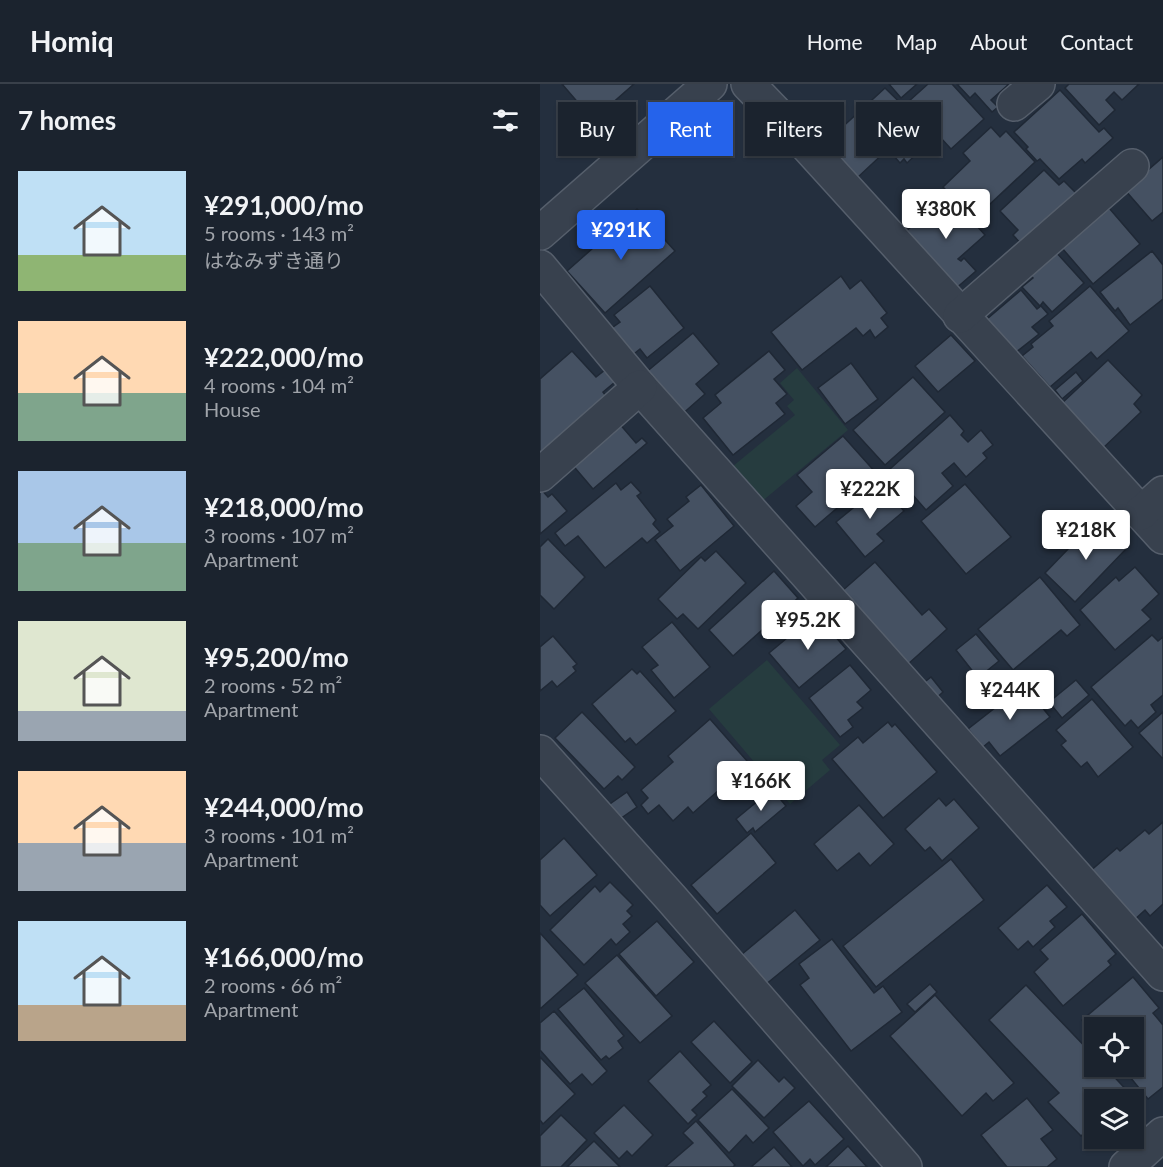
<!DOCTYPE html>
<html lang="en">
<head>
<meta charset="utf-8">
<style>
  :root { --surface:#1b232e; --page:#282f3a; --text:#f1f3f6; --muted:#a0a4aa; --line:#39404a; --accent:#2563eb }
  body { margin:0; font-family:Lato,"Noto Sans JP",sans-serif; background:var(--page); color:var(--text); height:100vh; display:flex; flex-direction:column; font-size:22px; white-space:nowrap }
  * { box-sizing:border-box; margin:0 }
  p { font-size:20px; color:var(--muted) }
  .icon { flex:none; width:33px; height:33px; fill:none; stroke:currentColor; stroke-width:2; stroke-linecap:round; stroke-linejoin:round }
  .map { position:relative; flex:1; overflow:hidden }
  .details { display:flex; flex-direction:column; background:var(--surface); width:540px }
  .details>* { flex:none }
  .top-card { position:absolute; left:18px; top:18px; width:514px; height:54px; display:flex; gap:12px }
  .buttons { position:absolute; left:544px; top:933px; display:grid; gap:12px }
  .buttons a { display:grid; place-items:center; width:60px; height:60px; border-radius:0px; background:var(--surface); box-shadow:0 2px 4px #0004,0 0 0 2px var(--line); font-size:30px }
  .price { position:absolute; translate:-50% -51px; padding:0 14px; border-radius:6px; background:#fff; color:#222; font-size:20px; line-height:39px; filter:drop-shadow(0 2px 3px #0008) }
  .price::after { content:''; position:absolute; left:50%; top:36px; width:18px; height:14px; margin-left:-9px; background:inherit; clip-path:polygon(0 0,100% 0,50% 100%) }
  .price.current { background:var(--accent); color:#fff }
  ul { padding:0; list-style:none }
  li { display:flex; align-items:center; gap:18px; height:150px; padding:0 18px }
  li span { display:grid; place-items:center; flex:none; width:168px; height:120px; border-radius:0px; color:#555 }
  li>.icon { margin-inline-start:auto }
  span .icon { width:72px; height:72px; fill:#fffc; stroke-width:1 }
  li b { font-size:26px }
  h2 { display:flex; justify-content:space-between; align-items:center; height:72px; padding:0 18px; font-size:26px }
  .chip { padding:0 21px; border-radius:0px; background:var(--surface); box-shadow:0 2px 4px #0004,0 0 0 2px var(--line); font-size:21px; line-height:54px }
  .chip.current { background:var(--accent); color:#fff }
  header { display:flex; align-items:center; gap:36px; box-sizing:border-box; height:84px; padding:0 30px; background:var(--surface); border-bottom:2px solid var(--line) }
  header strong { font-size:28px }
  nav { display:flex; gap:33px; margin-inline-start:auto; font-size:21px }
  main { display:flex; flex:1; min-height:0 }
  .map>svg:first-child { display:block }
  .green { fill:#263c3f }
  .building { fill:#455162; stroke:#1f2835; stroke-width:1.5 }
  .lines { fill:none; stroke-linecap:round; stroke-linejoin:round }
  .minor-casing { stroke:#565f6c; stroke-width:36 }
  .minor { stroke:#38414e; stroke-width:33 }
</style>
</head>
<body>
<header>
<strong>Homiq</strong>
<nav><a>Home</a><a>Map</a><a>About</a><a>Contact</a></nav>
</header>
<main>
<section class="details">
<h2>7 homes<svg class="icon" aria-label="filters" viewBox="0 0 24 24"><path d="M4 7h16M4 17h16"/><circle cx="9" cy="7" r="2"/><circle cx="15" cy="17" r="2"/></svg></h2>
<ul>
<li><span style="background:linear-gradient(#bfe0f5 70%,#8fb573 0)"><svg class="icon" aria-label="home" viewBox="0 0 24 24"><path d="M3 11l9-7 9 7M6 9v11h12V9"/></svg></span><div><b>¥291,000/mo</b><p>5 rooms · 143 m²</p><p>はなみずき通り</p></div></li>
<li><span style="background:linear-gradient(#ffd9b3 60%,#7fa58c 0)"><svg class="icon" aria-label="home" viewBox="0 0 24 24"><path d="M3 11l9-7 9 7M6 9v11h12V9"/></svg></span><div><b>¥222,000/mo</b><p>4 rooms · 104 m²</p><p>House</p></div></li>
<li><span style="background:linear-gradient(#a9c7e8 60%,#7fa58c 0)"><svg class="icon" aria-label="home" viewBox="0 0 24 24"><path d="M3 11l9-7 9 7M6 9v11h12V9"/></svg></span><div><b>¥218,000/mo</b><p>3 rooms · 107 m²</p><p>Apartment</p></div></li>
<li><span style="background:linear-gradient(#dfe7d0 75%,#9aa5b1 0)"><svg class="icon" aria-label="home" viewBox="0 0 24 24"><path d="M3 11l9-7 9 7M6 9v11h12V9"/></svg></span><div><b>¥95,200/mo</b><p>2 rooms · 52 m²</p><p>Apartment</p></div></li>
<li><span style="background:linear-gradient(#ffd9b3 60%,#9aa5b1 0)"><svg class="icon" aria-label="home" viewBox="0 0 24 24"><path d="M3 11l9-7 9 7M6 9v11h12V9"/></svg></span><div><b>¥244,000/mo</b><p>3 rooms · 101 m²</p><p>Apartment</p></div></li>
<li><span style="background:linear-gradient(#bfe0f5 70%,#b9a48a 0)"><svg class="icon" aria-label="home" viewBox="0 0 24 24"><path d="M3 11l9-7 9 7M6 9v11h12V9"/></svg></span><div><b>¥166,000/mo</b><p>2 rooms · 66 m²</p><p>Apartment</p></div></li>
</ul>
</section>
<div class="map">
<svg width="623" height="1083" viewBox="0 0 623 1083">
  <rect width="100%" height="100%" fill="#242f3e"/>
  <g class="green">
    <path d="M257,284L308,346L221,418L192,383L255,331L247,322L254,316L240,299Z"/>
    <path d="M227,576L300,661L282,676L290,686L250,720L169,625Z"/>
  </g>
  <g class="building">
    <path d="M22,0H94L53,36Z"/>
    <path d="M349,0H377L361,14Z"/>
    <path d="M388,0H412L444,35L411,65L368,18Z"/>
    <path d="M417,0H469L451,16L458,23L452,28L435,9L430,14Z"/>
    <path d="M529,0H599L582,16L574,8L566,16L575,26L559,41L525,4Z"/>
    <path d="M345,4L384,42L380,46L383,49L379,52L387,60L367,79L364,75L360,79L348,65L317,94L285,59Z"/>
    <path d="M520,6L559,48L564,44L573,54L545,79L542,75L519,95L500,75L497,77L486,65L488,63L474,48Z"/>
    <path d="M451,43L460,53L466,47L495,78L434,135L403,103L430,77L423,69Z"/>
    <path d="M623,73V128L612,137L585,106Z"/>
    <path d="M504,86L519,101L524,97L538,111L484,163L473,151L478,146L460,127Z"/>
    <path d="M408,110L445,151L418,175L421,177L424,174L436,187L414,206L363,150Z"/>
    <path d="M569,124L600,160L553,200L522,164Z"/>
    <path d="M97,125L135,167L65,229L27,187Z"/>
    <path d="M515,167L544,199L512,228L503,218L500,222L482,203L493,194L489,190Z"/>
    <path d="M612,167L623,181V215L590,241L578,224L575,227L560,208Z"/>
    <path d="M301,192L310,205L321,196L347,229L341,234L348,243L335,254L330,246L323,252L316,244L262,286L231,248Z"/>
    <path d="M110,202L144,244L107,274L100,265L90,273L69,246L80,238L74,231Z"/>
    <path d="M550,202L589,247L557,275L551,268L510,303L482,272L493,263L491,260L513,242L509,237Z"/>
    <path d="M481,206L497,225L501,222L508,230L492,243L499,250L475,269L447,235Z"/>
    <path d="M153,249L179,280L156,300L165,310L140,332L104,290Z"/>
    <path d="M411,251L435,277L398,308L375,282Z"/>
    <path d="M32,267L56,293L65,286L75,298L63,308L66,312L0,369V295Z"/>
    <path d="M229,267L245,286L234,295L247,310L236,319L245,330L193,371L163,334L181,319L175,311Z"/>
    <path d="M568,276L602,311L594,320L601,328L562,365L520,321Z"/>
    <path d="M311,279L338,315L305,340L278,304Z"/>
    <path d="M536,288L543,297L522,315L515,306Z"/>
    <path d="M373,293L405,328L345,381L313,346Z"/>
    <path d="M410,331L424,347L421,351L428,358L441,346L453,361L443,369L447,374L426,393L414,379L402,389L413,402L386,426L350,385Z"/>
    <path d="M78,338L96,359L102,354L107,359L53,405L30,378Z"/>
    <path d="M303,352L337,390L275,443L256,422L272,408L257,391Z"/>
    <path d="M91,398L101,409L97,412L116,436L113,440L120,448L107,459L102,454L65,484L38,452L25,462L15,449L76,399L81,406Z"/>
    <path d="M425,400L471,453L426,490L381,437Z"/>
    <path d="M161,401L194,442L140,487L115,456L133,442L127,435L149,417L146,413Z"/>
    <path d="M341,401L364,427L337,450L344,457L325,473L296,438Z"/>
    <path d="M0,404L8,413L12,410L27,427L0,450Z"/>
    <path d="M556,436L586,465L535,518L505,489Z"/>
    <path d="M8,455L45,493L14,525L0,511V463Z"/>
    <path d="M176,467L206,499L158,545L143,530L137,535L118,515L161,473L165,477Z"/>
    <path d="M335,478L382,531L389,525L407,545L367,581L302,507Z"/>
    <path d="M595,483L619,510L602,526L611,535L575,566L540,526L576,493L579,497Z"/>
    <path d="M234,487L258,514L193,572L169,546Z"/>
    <path d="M500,493L540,541L527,552L521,546L473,586L438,545Z"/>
    <path d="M276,530L306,565L259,604L229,569Z"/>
    <path d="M132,538L170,583L134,614L111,586L118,581L102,563Z"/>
    <path d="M436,550L459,577L438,594L416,566Z"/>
    <path d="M612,551L618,557L623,553V611L611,621L616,628L598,644L591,636L585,642L551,603Z"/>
    <path d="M13,552L37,580L33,583L36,587L17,603L12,597L0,607V563Z"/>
    <path d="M310,581L331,606L317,618L323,624L308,636L313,643L300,653L269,614Z"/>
    <path d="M92,585L97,590L100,587L136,627L96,661L90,654L85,658L52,620Z"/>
    <path d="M467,587L471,591L476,587L481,593L459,611L451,601Z"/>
    <path d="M391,593L403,608L394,616L381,601Z"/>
    <path d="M536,596L549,611L522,634L509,618Z"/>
    <path d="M484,601L510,633L460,672L449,658L443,663L428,645Z"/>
    <path d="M552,615L593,663L558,693L547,678L541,683L521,661L526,657L516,646Z"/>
    <path d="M42,628L95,683L82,696L78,692L64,705L15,654Z"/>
    <path d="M623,628V675L599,649Z"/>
    <path d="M170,635L215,686L185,712L179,706L153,729L148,723L133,737L119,721L108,730L101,721L108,714L101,706L133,678L128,672Z"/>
    <path d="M348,638L352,643L355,640L397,688L343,734L292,675L318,653L323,659Z"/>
    <path d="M232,705L246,722L215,748L213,744L207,749L196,735Z"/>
    <path d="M87,708L97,723L77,737L67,722Z"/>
    <path d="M399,714L406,722L414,715L439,744L402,777L390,763L385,767L365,745Z"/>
    <path d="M319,721L354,760L330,782L319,769L297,787L274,760Z"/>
    <path d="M623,738V820L610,832L605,826L592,838L548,789L577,764L580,767L605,746L609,750Z"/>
    <path d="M211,749L236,779L177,830L151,801Z"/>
    <path d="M24,754L57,791L10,832L0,821V776Z"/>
    <path d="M411,775L444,816L336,903L303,862Z"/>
    <path d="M70,798L93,821L87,827L92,832L83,840L90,848L76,861L71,855L44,881L10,846L55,802L60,808Z"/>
    <path d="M507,801L527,823L510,837L515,843L493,863L488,857L478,866L458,844Z"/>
    <path d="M255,826L280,856L225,901L201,871Z"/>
    <path d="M542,830L576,870L568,877L571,881L523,922L494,888L508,875L500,866Z"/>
    <path d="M117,837L154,878L116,912L79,870Z"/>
    <path d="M0,849L38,891L0,925Z"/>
    <path d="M292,855L334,909L343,902L362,928L311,967L260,901L269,894L259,880Z"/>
    <path d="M77,871L132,932L100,959L45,899Z"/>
    <path d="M593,893L619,924L613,929L623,941V1003L608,1015L581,982H594V944H555V951L542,936Z"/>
    <path d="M390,900L397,908L375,928L367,920Z"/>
    <path d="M486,901L555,973V982H564L594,1014L555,1016V1039L541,1052L508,1018L519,1009L449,936Z"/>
    <path d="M44,904L84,952L78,957L83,964L69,975L66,972L61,976L18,925Z"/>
    <path d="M395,911L474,999L453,1017L446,1009L422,1032L350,952Z"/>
    <path d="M14,927L67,987L52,1001L42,990L30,1000L0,966V939Z"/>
    <path d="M174,937L212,978L190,999L151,958Z"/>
    <path d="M140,967L171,1001L163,1008L167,1012L152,1026L157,1031L148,1040L108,997Z"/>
    <path d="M0,973L35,1010L3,1040L0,1036Z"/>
    <path d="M218,976L239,998L244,993L255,1004L224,1034L192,1002Z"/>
    <path d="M192,1005L229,1044L213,1059L206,1051L189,1069L158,1036Z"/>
    <path d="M487,1014L513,1046L501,1055L517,1075L507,1083H467L441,1051Z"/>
    <path d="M269,1017L304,1055L275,1081L270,1075L263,1082L233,1048Z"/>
    <path d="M84,1021L113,1051L92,1072L87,1067L79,1075L54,1049Z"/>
    <path d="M21,1031L47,1056L21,1083H0V1052Z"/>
    <path d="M156,1037L195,1081L193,1083H125L153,1059L143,1049Z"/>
    <path d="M54,1057L80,1083H27Z"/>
    <path d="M308,1062L327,1083H286Z"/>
    <path d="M234,1063L252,1083H211Z"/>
  </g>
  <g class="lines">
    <defs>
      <g id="minor">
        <path d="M208,0L260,54L623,453"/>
        <path d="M474,20L498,0"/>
        <path d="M0,149L170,0"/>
        <path d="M0,183L100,303L623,890"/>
        <path d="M420,232L592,82"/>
        <path d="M0,391L100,303"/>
        <path d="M601,429L623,409"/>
        <path d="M0,668L131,814L365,1083"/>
        <path d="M586,1083L623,1050"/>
      </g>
    </defs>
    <use href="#minor" class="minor-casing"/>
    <use href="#minor" class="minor"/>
  </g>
</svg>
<div class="buttons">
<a><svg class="icon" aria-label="locate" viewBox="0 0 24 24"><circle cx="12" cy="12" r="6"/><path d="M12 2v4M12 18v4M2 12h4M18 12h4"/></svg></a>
<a><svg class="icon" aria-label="layers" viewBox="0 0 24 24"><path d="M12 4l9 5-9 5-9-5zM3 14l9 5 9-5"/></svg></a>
</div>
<b class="price" style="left:406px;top:156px">¥380K</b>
<b class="price current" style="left:81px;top:177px">¥291K</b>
<b class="price" style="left:330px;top:436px">¥222K</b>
<b class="price" style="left:546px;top:477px">¥218K</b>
<b class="price" style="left:268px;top:567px">¥95.2K</b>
<b class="price" style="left:470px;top:637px">¥244K</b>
<b class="price" style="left:221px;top:728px">¥166K</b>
<div class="top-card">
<a class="chip">Buy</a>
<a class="chip current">Rent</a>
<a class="chip">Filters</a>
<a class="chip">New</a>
</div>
</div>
</main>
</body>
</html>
